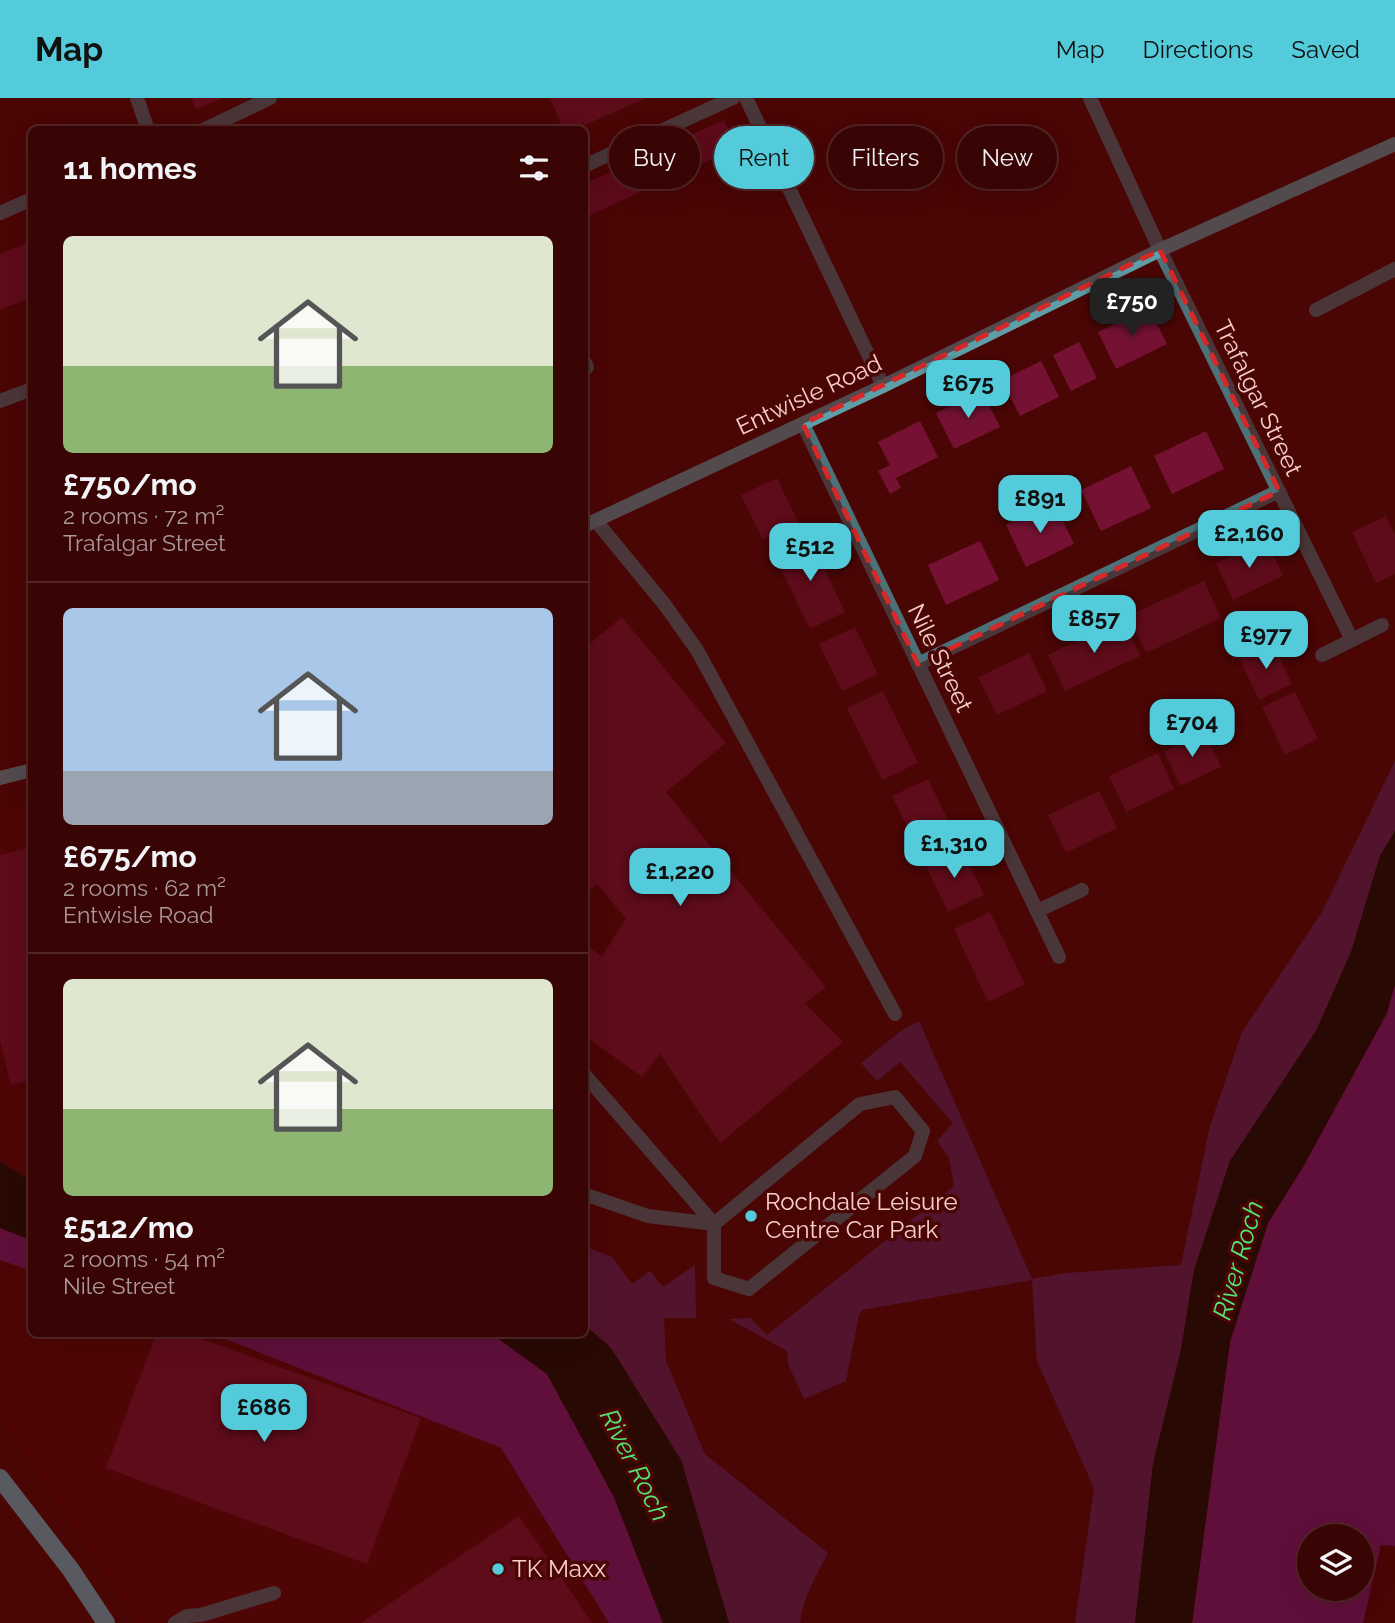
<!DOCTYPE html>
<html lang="en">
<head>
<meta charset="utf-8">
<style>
  :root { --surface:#380404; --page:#3f0e0e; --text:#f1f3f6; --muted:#ab989a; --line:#522526; --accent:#53cbdb }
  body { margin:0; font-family:Raleway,sans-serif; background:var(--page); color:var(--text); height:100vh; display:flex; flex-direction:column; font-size:26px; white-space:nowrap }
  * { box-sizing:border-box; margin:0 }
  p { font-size:23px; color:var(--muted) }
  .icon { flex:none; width:38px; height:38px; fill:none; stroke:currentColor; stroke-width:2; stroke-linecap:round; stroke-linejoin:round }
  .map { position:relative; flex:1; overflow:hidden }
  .drawer { position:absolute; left:28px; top:28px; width:560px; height:1211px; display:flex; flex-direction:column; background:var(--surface); border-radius:10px; box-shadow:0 7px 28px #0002,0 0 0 2px var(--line) }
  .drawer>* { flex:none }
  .guide { position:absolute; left:609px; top:28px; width:665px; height:63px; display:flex; gap:14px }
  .buttons { position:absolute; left:1297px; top:1426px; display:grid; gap:14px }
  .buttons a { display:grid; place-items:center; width:77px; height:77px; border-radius:50%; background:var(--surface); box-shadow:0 7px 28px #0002,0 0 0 2px var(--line); font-size:35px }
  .price { position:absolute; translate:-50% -60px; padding:0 16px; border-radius:14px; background:var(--accent); color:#111; font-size:23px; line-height:46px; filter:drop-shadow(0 2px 4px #0008) }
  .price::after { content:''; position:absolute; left:50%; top:42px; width:21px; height:16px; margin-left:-10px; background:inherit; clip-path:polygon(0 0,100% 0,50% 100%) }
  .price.active { background:#222; color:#fff }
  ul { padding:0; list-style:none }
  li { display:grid; align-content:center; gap:14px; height:371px; padding:0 35px }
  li+li { border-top:2px solid var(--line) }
  li span { display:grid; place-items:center; height:217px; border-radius:10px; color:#555 }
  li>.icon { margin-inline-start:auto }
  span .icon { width:126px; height:126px; fill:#fffc; stroke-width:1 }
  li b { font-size:30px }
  h2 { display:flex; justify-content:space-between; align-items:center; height:84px; padding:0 35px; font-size:30px }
  .chip { padding:0 24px; border-radius:32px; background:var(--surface); box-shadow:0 7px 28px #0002,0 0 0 2px var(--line); font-size:24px; line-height:63px }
  .chip.active { background:var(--accent); color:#111 }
  header { display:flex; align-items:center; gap:42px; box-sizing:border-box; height:98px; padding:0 35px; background:var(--accent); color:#111 }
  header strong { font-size:33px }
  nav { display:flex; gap:38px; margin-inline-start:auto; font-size:24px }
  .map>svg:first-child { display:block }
  .built { fill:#540606 }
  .green { fill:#5b275b }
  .forest { fill:#791c7a; fill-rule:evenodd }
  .water { fill:#020f04 }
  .building { fill:#751233 }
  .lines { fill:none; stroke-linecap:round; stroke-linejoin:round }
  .lane { stroke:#4b7278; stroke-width:14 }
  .street { stroke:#4b7278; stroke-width:14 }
  .secondary { stroke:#5e9ea7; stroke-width:14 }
  .primary { stroke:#6bc0cc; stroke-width:18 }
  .marked { fill:none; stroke:#d62828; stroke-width:5; stroke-dasharray:14 9; stroke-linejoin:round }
  .poi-dot { fill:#53cbdb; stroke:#4a0605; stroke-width:2.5 }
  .labels { text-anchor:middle; stroke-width:7; stroke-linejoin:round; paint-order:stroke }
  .street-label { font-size:24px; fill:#f9cec8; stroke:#4a0605 }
  .poi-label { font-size:24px; fill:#f9cec8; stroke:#4a0605; text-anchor:start }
  .water-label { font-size:26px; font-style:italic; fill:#54e474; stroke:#4a0605 }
</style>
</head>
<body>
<header>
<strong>Map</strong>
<nav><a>Map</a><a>Directions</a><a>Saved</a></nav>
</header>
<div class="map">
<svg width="1395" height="1525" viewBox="0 0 1395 1525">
  <rect width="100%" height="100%" fill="#4a0605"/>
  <g class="built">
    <path d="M31,704V1083L0,1063V713Z"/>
    <path d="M0,1162L31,1173L32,1236H213L501,1350L609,1525H136L0,1318Z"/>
  </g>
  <g class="green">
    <path d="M1395,663V733L1380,758L1351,854L1316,933L1230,1063L1194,1172L1181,1252L1153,1366L1135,1525H1075L1094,1390L1037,1263L1032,1182L862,1212L859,1217L846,1283L804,1301L788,1266L787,1253L729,1221L750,1220L767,1237L954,1088L949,1060L937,1043L953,1025L900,964L877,983L861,965L901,933L919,923L1032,1181L1066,1175L1181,1167L1210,1028L1242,934L1322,814Z"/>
    <path d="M584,1148L612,1159L632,1186L650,1173L663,1189L695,1167L696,1220H664L666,1263L705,1356L828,1455C816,1478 803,1499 800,1525H729L681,1362L611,1250L585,1227Z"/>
  </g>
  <g class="forest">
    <path d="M1395,886V1448L1381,1447L1363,1525H1192L1230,1244L1268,1125L1303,1069L1387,915ZM1309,1438H1362V1491H1309Z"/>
    <path d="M0,1130L31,1142V1173L0,1162Z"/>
    <path d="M213,1236H492L547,1276L614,1399L663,1525H609L501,1350Z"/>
  </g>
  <g class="water">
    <path d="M1395,733V886L1387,915L1303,1069L1268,1125L1230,1243L1192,1525H1135L1153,1366L1181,1252L1194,1172L1230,1063L1316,933L1351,854L1380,758Z"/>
    <path d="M0,1063L31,1083V1142L0,1130Z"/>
    <path d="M585,1227L611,1250L681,1362L729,1525H663L614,1399L547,1276L492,1236H584Z"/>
  </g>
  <g class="building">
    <path d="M191,0H222L196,11Z"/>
    <path d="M550,0H646L574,32H564Z"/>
    <path d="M724,22L737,49L584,120V86Z"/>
    <path d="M32,143V199L0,212V156Z"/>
    <path d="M1149,210L1167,246L1116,271L1098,234Z"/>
    <path d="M1079,244L1097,280L1071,293L1053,257Z"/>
    <path d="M1041,263L1059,299L1020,318L1002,282Z"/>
    <path d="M982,293L1000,329L954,351L936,315Z"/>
    <path d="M920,323L938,359L896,380L901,390L890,396L878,373L890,367L878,344Z"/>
    <path d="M1206,333L1224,371L1172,396L1154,358Z"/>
    <path d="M1131,368L1151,410L1101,433L1081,392Z"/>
    <path d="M777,380L798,424L763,442L741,397Z"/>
    <path d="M1054,404L1074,446L1026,469L1006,427Z"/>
    <path d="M1386,418L1395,436V476L1376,485L1352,434Z"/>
    <path d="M810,440L845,514L810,531L774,457Z"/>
    <path d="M1266,441L1283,478L1233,502L1216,465Z"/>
    <path d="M980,443L999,482L946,507L928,467Z"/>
    <path d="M1204,483L1221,520L1146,555L1128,518Z"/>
    <path d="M622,519L726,645L666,694L826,889L805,905L843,944L720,1045L660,956L642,979L584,937V857L590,850L602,858L626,821L597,786L584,797V550Z"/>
    <path d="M1123,521L1140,558L1065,593L1048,557Z"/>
    <path d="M855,529L878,576L842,593L819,546Z"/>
    <path d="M1272,544L1292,586L1259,602L1239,560Z"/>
    <path d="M1029,555L1047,593L997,617L978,579Z"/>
    <path d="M883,593L918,665L882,682L847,610Z"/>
    <path d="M1295,594L1318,641L1285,657L1262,609Z"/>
    <path d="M1205,634L1221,669L1180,688L1164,653Z"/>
    <path d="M1158,655L1174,691L1126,714L1109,678Z"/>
    <path d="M928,681L951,728L915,745L892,698Z"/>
    <path d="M1099,693L1117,730L1066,755L1048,717Z"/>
    <path d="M32,749V982L11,987L0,943V757Z"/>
    <path d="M961,749L984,797L948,814L925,766Z"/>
    <path d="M990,814L1025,886L988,904L954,831Z"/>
    <path d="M156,1236H188L421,1320L367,1466L106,1370Z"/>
    <path d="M519,1418L592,1525H361Z"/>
  </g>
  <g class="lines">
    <g class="lane">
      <path d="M1316,212L1395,171"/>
      <path d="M596,423L665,507L697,552L895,916"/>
      <path d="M584,976L714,1126V1180L749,1191L915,1058L923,1033L895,999L860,1006L714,1126L648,1118L584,1096"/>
      <path d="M175,1525L187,1518L201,1517L274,1495"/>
    </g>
    <g class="street">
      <path d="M137,0L148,32"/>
      <path d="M746,0L883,288"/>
      <path d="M1090,0L1160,152L1352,542"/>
      <path d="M203,32L270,0"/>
      <path d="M584,68L733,0"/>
      <path d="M0,115L32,101"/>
      <path d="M584,263L587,269"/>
      <path d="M0,303L32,291"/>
      <path d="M803,326L1059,859"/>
      <path d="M1322,557L1382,527"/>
      <path d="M918,566L1279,393"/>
      <path d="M1037,813L1082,792"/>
    </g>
    <g class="secondary">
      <path d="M584,428L883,288L1160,152L1395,46"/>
      <path d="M0,680L32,672"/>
    </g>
    <path class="primary" d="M0,1380L71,1472L106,1525"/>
  </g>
  <path d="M0 0H1395V1525H0ZM1160,152L1279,393L918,566L803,326Z" fill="#4a0605" fill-opacity=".55" fill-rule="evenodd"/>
  <path class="marked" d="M1160,152L1279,393L918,566L803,326Z"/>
  <g class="poi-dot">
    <circle cx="751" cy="1118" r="7"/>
    <circle cx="498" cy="1471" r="7"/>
  </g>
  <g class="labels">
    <g class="street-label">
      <text transform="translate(809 297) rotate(-25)" y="8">Entwisle Road</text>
      <text transform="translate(1258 300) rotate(64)" y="8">Trafalgar Street</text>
      <text transform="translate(940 560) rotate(64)" y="8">Nile Street</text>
    </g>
    <g class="poi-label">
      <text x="765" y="1112">Rochdale Leisure<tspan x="765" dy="28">Centre Car Park</tspan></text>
      <text x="512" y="1479">TK Maxx</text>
    </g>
    <g class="water-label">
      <text transform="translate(1238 1162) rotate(-74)" y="9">River Roch</text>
      <text transform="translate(635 1367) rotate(63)" y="9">River Roch</text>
    </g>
  </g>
</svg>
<div class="buttons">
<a><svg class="icon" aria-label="layers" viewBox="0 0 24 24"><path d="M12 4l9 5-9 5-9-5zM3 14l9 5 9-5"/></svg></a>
</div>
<b class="price active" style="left:1132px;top:240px">£750</b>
<b class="price" style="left:968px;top:322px">£675</b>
<b class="price" style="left:1040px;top:437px">£891</b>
<b class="price" style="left:1249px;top:472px">£2,160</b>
<b class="price" style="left:810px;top:485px">£512</b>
<b class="price" style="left:1094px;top:557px">£857</b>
<b class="price" style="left:1266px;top:573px">£977</b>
<b class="price" style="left:1192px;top:661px">£704</b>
<b class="price" style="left:954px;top:782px">£1,310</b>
<b class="price" style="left:680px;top:810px">£1,220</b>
<b class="price" style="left:264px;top:1346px">£686</b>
<div class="guide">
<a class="chip">Buy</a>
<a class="chip active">Rent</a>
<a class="chip">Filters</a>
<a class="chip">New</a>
</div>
<section class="drawer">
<h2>11 homes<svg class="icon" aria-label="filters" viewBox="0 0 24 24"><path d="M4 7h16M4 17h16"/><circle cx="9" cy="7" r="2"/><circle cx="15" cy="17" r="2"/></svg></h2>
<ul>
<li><span style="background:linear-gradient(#dfe7d0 60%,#8fb573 0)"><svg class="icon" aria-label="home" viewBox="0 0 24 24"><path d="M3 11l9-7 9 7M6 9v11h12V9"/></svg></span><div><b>£750/mo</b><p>2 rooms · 72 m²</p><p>Trafalgar Street</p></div></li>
<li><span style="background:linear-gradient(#a9c7e8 75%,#9aa5b1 0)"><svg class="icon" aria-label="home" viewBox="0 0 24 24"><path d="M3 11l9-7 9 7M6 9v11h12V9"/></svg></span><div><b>£675/mo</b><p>2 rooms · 62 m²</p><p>Entwisle Road</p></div></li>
<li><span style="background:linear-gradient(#dfe7d0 60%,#8fb573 0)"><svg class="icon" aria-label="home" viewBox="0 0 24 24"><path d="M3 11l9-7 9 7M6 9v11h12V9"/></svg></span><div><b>£512/mo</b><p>2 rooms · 54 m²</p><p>Nile Street</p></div></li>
</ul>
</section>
</div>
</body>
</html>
